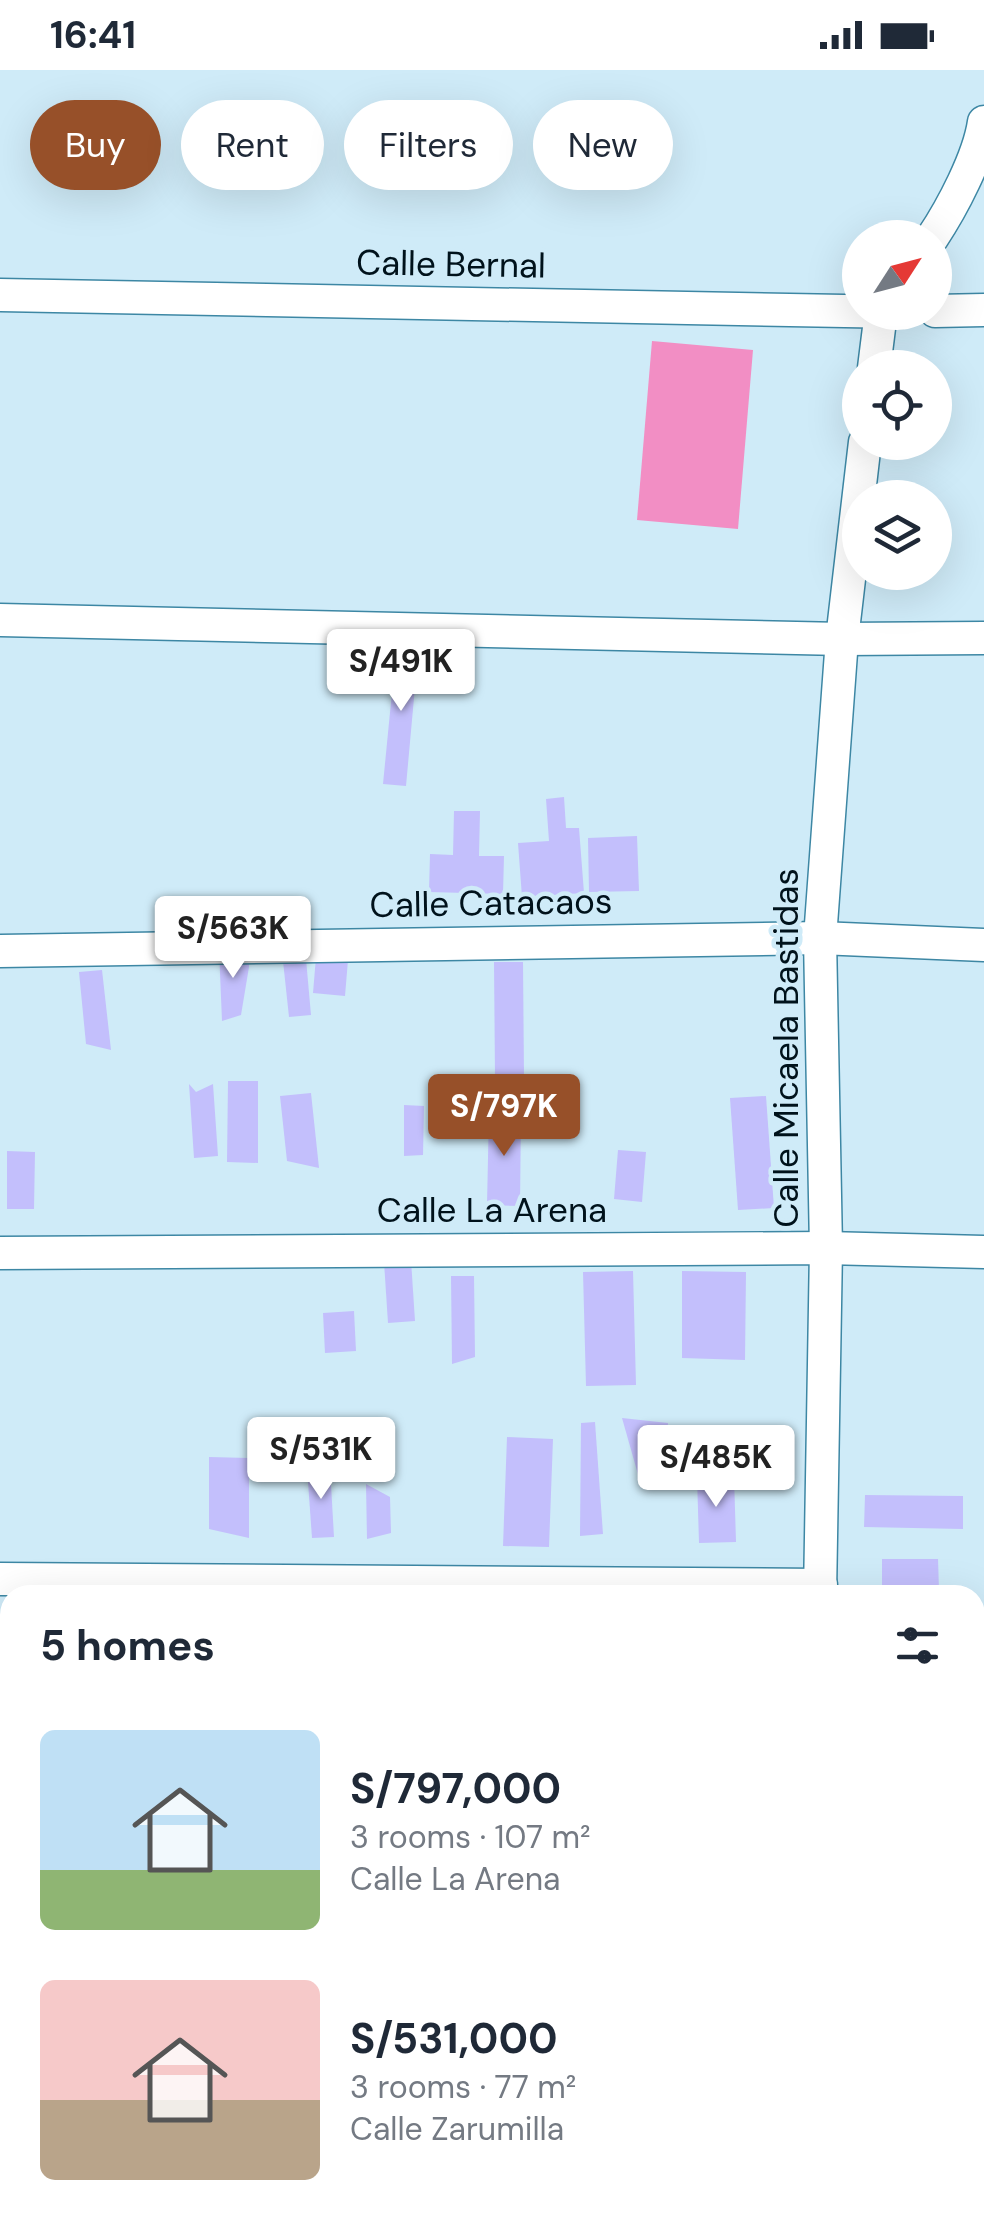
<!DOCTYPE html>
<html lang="en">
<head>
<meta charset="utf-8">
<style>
  :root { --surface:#fff; --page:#f2f2f3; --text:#1f2937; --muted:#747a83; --accent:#975029 }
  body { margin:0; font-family:"DM Sans",sans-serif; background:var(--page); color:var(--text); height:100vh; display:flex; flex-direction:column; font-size:38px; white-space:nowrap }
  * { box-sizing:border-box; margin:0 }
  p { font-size:32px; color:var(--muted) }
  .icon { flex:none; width:55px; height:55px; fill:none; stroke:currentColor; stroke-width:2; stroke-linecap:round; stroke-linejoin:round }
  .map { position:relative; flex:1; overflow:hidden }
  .sheet { position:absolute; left:0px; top:1515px; width:985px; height:642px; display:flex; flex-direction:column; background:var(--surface); border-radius:30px 30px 0 0; box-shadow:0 10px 40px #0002 }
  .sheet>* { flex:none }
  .top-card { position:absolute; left:30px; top:30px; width:925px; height:90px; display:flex; gap:20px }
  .needle { width:65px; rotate:54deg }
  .fabs { position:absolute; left:842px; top:150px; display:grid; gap:20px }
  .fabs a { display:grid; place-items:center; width:110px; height:110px; border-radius:50%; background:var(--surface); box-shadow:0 10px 40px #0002; font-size:50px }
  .price { position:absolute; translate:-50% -85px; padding:0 22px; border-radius:10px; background:#fff; color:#222; font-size:32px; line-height:65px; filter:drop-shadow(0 2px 5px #0008) }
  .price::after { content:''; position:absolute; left:50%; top:60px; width:30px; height:22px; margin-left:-15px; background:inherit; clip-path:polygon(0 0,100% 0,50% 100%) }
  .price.selected { background:var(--accent); color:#fff }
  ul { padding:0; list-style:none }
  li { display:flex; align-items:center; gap:30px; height:250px; padding:0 40px }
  li span { display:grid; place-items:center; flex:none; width:280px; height:200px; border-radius:15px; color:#555 }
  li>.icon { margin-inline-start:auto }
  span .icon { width:120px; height:120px; fill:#fffc; stroke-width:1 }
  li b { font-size:42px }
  h2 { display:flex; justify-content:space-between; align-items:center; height:120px; padding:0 40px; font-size:42px }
  .chip { padding:0 35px; border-radius:45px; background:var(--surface); box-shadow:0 10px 40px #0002; font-size:35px; line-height:90px }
  .chip.selected { background:var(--accent); color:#fff }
  .status { display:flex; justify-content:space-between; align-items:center; height:70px; padding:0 50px; background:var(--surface); direction:ltr }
  .status svg { height:28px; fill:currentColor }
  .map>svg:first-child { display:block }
  .green { fill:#f28ec4 }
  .building { fill:#c3bffc }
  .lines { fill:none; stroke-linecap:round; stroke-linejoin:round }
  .street-casing { stroke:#3d87a4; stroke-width:35 }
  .street { stroke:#fff; stroke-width:32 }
  .labels { text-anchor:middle; stroke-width:9; stroke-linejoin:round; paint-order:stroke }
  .street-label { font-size:35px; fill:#00121b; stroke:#cfebf8 }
</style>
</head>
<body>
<div class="status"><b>16:41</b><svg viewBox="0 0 49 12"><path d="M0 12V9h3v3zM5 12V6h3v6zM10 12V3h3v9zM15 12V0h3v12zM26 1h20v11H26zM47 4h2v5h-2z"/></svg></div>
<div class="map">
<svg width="984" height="2157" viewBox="0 0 984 2157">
  <rect width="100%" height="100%" fill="#cfebf8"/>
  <path class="green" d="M652,271L753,280L738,459L637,450Z"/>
  <g class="building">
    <path d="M397,571L419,573L406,716L383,714Z"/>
    <path d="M564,727L566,758H579L584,823L522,827L518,773L549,771L546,729Z"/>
    <path d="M454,741H480L479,786H504L503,824L429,822L430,784L453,785Z"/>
    <path d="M637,766L639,821L589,822L588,768Z"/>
    <path d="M248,878L249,897L241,945L222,951L219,879Z"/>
    <path d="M316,887L348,890L345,926L313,923Z"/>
    <path d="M306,889L311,945L289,947L283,891Z"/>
    <path d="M494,892H523L524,1007L495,1006Z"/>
    <path d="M102,900L111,980L86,974L79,902Z"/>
    <path d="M228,1011H258V1093L227,1092Z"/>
    <path d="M189,1014L196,1022L213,1014L218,1086L194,1088Z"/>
    <path d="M311,1023L319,1098L287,1091L280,1026Z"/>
    <path d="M766,1026L774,1138L738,1140L730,1028Z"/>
    <path d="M404,1035L424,1036L423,1085L404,1086Z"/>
    <path d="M489,1041L521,1042L520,1136L487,1135Z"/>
    <path d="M618,1080L646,1082L642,1132L614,1129Z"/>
    <path d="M7,1081L35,1082L34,1139H7Z"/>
    <path d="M411,1190L415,1251L388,1253L384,1192Z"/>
    <path d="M633,1201L636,1315L586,1316L583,1202Z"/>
    <path d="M682,1201L746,1202L745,1290L682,1288Z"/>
    <path d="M451,1206H474L475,1287L452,1294Z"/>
    <path d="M354,1241L356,1281L325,1283L323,1243Z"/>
    <path d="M622,1348L668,1353L662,1417L641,1415Z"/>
    <path d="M595,1352L603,1464L580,1466L581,1353Z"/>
    <path d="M507,1367L553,1369L549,1477L503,1476Z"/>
    <path d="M209,1387L249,1388V1468L209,1459Z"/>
    <path d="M330,1397L334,1467L312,1468L307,1398Z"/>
    <path d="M734,1406L736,1472L699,1473L697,1407Z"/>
    <path d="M366,1414L390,1427L391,1463L367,1469Z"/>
    <path d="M865,1425L963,1426V1459L864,1457Z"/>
    <path d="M882,1489H938L939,1521L882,1522Z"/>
    <path d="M7,1560H10V1667L0,1666Z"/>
    <path d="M10,1728V1817L0,1820V1729Z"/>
    <path d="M975,1783L984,1785V1843L975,1841Z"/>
  </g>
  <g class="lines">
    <defs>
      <g id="street">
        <path d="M932,168C952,138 979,87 984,52"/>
        <path d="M0,225L900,242"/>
        <path d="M935,241L984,240"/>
        <path d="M874,298L881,242"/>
        <path d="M0,550L842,569L984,568"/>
        <path d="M0,881L820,868L984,875"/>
        <path d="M0,1183L826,1178L984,1182"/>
        <path d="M0,1509L821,1515"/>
        <path d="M820,1525L826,1178L820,868L842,569L865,372"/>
        <path d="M975,1698H984"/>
        <path d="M0,1841H10"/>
        <path d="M975,1982H984"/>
        <path d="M629,2157L634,2148"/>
        <path d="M816,2157L824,2148"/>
      </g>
    </defs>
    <use href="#street" class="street-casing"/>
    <use href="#street" class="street"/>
  </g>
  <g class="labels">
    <g class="street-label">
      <text transform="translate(451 194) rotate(1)" y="12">Calle Bernal</text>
      <text transform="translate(491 833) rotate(-1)" y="12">Calle Catacaos</text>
      <text transform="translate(786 978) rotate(-90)" y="12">Calle Micaela Bastidas</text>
      <text x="492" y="1152">Calle La Arena</text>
    </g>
  </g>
</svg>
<div class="fabs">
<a><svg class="needle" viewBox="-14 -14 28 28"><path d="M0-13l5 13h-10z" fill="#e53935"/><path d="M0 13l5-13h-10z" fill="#747a83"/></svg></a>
<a><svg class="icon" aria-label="locate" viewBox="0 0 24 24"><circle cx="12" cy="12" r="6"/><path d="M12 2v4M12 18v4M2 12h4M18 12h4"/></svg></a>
<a><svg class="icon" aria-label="layers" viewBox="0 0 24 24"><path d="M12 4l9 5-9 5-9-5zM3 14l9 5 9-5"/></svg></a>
</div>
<b class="price" style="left:401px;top:644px">S/491K</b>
<b class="price" style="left:233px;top:911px">S/563K</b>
<b class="price selected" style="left:504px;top:1089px">S/797K</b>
<b class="price" style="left:321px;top:1432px">S/531K</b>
<b class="price" style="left:716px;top:1440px">S/485K</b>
<div class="top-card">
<a class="chip selected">Buy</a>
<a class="chip">Rent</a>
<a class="chip">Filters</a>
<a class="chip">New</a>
</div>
<section class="sheet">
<h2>5 homes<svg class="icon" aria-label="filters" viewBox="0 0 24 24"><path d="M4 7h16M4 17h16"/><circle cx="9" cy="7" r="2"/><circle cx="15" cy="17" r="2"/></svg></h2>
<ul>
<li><span style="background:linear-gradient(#bfe0f5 70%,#8fb573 0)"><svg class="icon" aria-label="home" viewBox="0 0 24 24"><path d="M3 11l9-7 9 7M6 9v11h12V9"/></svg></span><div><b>S/797,000</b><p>3 rooms · 107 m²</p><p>Calle La Arena</p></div></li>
<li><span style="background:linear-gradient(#f6c9c9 60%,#b9a48a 0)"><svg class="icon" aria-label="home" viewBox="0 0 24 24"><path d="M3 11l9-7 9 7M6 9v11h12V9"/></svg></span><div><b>S/531,000</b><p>3 rooms · 77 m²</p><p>Calle Zarumilla</p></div></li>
</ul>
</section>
</div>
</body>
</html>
